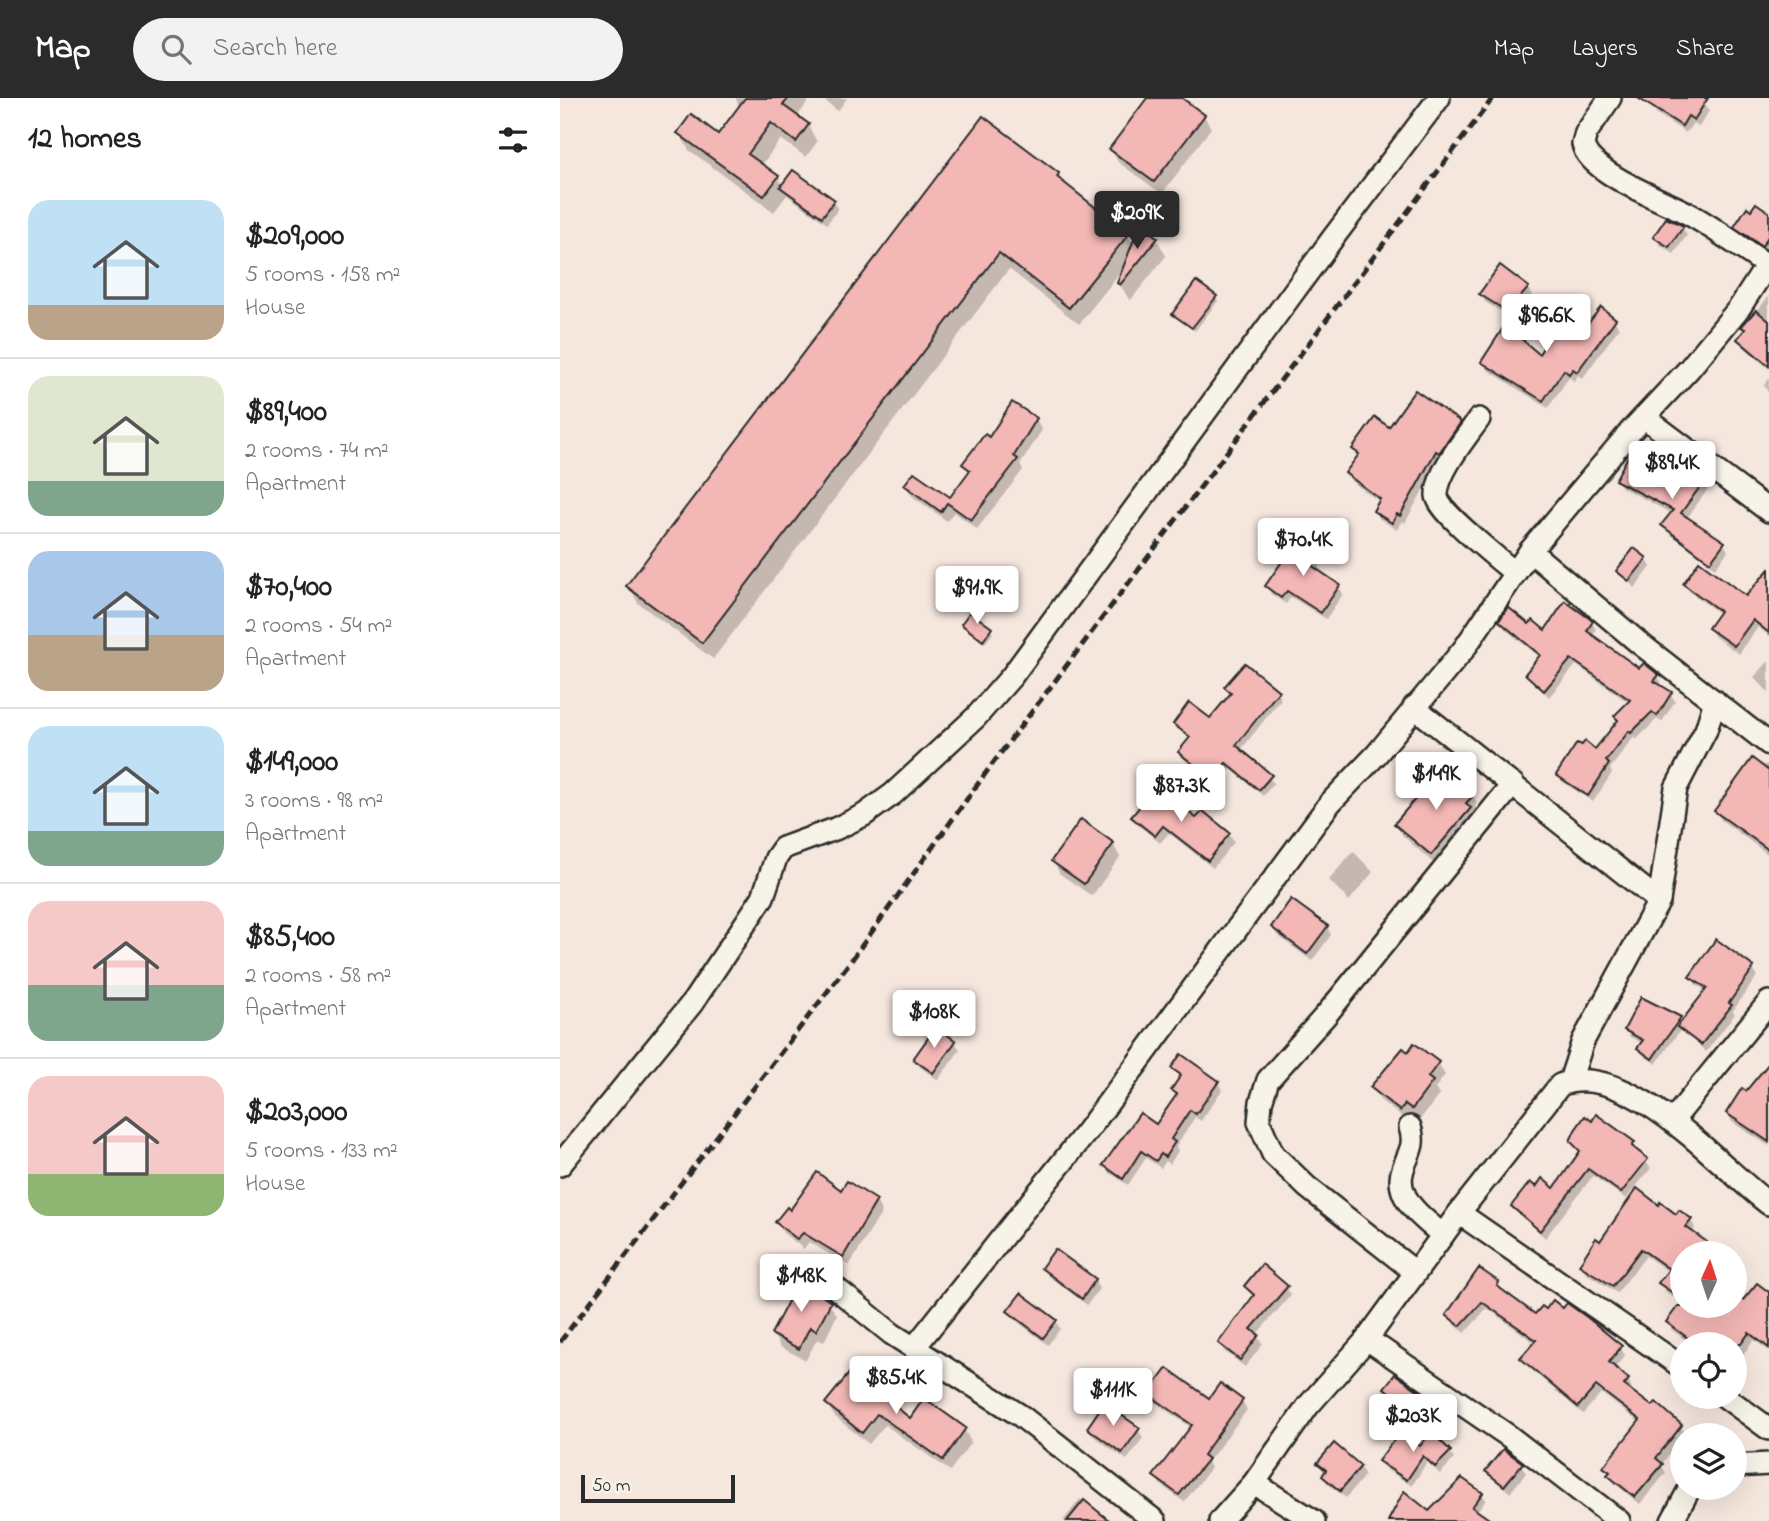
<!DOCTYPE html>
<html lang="en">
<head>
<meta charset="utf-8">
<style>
  :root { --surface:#fff; --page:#f2f2f2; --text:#222; --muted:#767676; --line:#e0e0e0; --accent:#2b2b2b }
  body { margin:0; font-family:"Indie Flower",sans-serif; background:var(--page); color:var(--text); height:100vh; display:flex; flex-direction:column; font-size:26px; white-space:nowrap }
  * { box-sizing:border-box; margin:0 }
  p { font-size:23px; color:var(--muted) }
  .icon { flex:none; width:38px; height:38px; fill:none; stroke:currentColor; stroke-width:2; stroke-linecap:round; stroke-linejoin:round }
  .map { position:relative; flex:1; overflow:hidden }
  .drawer { display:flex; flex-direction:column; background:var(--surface); width:560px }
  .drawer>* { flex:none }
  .needle { width:46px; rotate:3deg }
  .controls { position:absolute; left:1110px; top:1143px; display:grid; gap:14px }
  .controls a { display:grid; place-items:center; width:77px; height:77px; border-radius:50%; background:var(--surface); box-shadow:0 7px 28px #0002; font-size:35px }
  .scale { position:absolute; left:21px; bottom:18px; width:154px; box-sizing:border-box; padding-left:7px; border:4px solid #2b2b2b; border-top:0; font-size:19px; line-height:24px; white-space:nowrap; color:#2b2b2b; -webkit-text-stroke:5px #f7f3e8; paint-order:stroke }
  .price { position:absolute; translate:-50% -60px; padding:0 16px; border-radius:7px; background:#fff; color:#222; font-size:23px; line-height:46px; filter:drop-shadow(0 2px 4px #0008) }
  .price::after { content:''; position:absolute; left:50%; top:42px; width:21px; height:16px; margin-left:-10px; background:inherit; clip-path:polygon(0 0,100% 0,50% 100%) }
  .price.on { background:var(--accent); color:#fff }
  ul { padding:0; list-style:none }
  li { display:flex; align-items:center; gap:21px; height:175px; padding:0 28px }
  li+li { border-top:2px solid var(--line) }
  li span { display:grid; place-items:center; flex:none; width:196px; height:140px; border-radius:21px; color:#555 }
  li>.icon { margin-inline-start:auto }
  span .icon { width:84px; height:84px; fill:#fffc; stroke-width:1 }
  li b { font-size:30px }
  h2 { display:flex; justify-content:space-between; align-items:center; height:84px; padding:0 28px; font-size:30px }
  header { display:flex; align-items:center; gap:42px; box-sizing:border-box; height:98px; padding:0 35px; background:var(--accent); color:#fff }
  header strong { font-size:33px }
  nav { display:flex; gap:38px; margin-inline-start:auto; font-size:24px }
  .search { width:490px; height:63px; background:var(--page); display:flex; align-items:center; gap:18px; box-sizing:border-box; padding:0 24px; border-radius:38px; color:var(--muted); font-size:26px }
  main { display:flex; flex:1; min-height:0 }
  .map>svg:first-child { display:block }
  .shadow { fill:#0003 }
  .building { fill:#f3b7b5; stroke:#2b2b2b; stroke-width:2 }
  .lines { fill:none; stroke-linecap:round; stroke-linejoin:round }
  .street-casing { stroke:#2b2b2b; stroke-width:26 }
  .street { stroke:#f7f3e8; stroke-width:21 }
  .rail { stroke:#2b2b2b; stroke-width:5; stroke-dasharray:10 5; stroke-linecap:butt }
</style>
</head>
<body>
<header>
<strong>Map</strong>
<div class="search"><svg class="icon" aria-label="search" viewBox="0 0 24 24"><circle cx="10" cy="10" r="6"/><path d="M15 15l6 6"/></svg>Search here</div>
<nav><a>Map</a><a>Layers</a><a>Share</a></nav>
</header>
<main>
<section class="drawer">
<h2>12 homes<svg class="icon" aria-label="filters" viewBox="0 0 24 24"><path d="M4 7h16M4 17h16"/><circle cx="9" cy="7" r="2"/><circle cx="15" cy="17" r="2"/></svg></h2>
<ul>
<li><span style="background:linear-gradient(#bfe0f5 75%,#b9a48a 0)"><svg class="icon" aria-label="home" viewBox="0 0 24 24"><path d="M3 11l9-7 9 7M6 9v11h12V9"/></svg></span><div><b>$209,000</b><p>5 rooms · 158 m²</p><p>House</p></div></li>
<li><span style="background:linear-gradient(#dfe7d0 75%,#7fa58c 0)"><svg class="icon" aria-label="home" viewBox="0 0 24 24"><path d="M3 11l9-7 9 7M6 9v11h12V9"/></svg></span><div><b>$89,400</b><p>2 rooms · 74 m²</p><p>Apartment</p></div></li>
<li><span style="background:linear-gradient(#a9c7e8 60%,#b9a48a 0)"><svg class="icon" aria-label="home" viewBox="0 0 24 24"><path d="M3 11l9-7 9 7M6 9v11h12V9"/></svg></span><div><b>$70,400</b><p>2 rooms · 54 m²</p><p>Apartment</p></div></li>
<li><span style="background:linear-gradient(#bfe0f5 75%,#7fa58c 0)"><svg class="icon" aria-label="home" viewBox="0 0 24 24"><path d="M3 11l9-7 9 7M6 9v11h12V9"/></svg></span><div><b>$149,000</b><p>3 rooms · 98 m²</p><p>Apartment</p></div></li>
<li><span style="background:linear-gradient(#f6c9c9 60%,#7fa58c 0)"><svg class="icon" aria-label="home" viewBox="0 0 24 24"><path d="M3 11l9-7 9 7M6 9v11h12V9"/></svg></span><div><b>$85,400</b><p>2 rooms · 58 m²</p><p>Apartment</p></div></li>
<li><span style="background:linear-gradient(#f6c9c9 70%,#8fb573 0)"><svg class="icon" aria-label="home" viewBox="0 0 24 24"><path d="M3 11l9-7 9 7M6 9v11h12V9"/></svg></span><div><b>$203,000</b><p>5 rooms · 133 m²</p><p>House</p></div></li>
</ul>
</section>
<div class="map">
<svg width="1209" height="1423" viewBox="0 0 1209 1423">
  <rect width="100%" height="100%" fill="#f6e7de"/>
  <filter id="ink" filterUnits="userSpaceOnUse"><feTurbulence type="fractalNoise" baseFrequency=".0143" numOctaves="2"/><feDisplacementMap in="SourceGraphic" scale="14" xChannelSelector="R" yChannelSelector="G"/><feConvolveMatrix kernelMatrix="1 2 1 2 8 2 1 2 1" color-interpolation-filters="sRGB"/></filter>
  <g filter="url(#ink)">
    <g class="shadow">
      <path d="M176,0H251L237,19L248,27L257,44L246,59L221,41L201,68L218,79L223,88L274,103L278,111L267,126L227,97L214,114L129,52L119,35L158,38L179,10Z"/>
      <path d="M261,0H287L278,13Z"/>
      <path d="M589,0H620L644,18L651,30L602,96L558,64L551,51Z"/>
      <path d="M1094,0H1137L1149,13L1139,29L1133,25L1126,35L1096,15L1092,7Z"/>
      <path d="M498,77L504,87L567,137L574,147L597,141L606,158L570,203L559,185L564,170L519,226L449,171L153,561L78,505L69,488Z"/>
      <path d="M1209,116V153L1207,155L1181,137L1176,129Z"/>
      <path d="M1122,129L1127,137L1114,156L1100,147L1095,139Z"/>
      <path d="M968,190L972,198L953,221L925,204L921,196Z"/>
      <path d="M1209,198V271L1185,250L1179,241L1186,233L1184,229Z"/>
      <path d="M656,199L658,203L635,233L616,219Z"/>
      <path d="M1054,222L1059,230L1022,281L1018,277L1014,283L1009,279L988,310L928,272L923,264L980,259L1022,235Z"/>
      <path d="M1209,280V296L1204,287Z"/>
      <path d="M476,321L482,332L460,367L463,372L417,431L394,414L387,423L352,398L346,388L390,401L410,376L404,366L430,342Z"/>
      <path d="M899,325L904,333L881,360L845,425L842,423L837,432L820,421L815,413L820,404L791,383L787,375L799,360L794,351L830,331Z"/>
      <path d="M1125,370L1144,384L1148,391L1127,420L1164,446L1168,453L1155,470L1108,434L1103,427L1112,416L1062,389L1057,382H1116Z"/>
      <path d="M759,456L763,464L756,473L779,488L783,496L766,521L731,499L726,506L711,496L707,488Z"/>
      <path d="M1086,461L1091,469L1075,490L1058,473Z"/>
      <path d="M1209,473V538L1198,529L1179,556L1155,539L1150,530L1160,516L1130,494L1125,486L1186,501Z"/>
      <path d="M411,516L433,535L425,545L403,526Z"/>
      <path d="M941,523L986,535L1032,525L1036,532L1032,538L1080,573L1098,578L1102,586L1100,589L1110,595L1115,603L1102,624L1097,621L1076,642L1074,639L1050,671L1052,675L1033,704L1003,684L998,677L1036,653L1069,605L1016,567L989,599L967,576L981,560L945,531Z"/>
      <path d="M1209,563V595L1194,579Z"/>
      <path d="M666,590L717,594L721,601L680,653L714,685L703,698L671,671L658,687L624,661L620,654L630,641L615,626L650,622L671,598Z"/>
      <path d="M1206,666L1209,668V757L1161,722L1156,713Z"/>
      <path d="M910,692L917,705L915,708L917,712L913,717L917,723L878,769L843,738L836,726Z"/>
      <path d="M574,719L637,723L669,736L674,744L653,770L609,735L600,745L578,727Z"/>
      <path d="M553,746L560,759L532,798L500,776L493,763Z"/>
      <path d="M793,753L813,774L789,803L769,782Z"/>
      <path d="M713,829H767L771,837L752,863L717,837Z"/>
      <path d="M1192,870L1197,878L1173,913L1175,916L1146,954L1121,931L1096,966L1083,957L1079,950L1082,945L1070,939L1066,932L1120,921L1122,925L1147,893L1136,887L1132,879Z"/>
      <path d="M395,944L400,952L378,982L360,969L355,961Z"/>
      <path d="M848,956L878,965L885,977L875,990L879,997L859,1023L853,1018L848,1024L820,1002L813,989Z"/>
      <path d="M1209,967V1048L1172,1024L1168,1015Z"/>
      <path d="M613,970L658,984L662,992L641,1023L635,1019L616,1048L618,1053L610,1066L606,1063L601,1070L586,1060L568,1087L550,1075L545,1067L597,1028L618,999L614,992L621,980Z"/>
      <path d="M1012,1043L1074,1045L1077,1054L1091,1070L1066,1101L1033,1078L985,1140L953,1108L976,1091L994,1092L1020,1055Z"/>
      <path d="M282,1095L316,1103L322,1114L289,1168L249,1144L244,1151L223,1135L217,1124L230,1114Z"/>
      <path d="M1099,1109L1131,1122L1135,1130L1132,1136L1145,1145L1150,1153L1122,1155V1205L1105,1193L1100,1185L1109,1174L1086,1158L1057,1195L1026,1175L1021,1167L1041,1146Z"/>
      <path d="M483,1170L535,1183L539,1191L527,1207L488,1178Z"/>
      <path d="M938,1185L943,1193L976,1218L1060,1249L1065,1257L1054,1271L1068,1282L1072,1290L1070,1293L1092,1311L1096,1306L1121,1328L1126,1336L1101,1367L1106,1375L1080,1406L1054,1385L1045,1369L1080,1325L1041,1295L1023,1316L967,1268L963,1260L975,1245L927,1210L905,1235L893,1225L888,1217Z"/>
      <path d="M686,1188L726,1189L731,1197L696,1237L703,1246L685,1269L664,1253L660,1245L694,1200Z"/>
      <path d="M259,1192L277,1217L264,1244L257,1241L246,1262L220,1249L213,1236Z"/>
      <path d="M1209,1195V1253L1194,1242L1174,1268V1246H1131L1112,1232L1108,1224L1122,1205V1208H1174Z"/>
      <path d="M449,1213L496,1223L500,1231L488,1247L454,1221Z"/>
      <path d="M660,1288L682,1304L687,1312L648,1364L651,1370L624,1404L600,1386L595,1378L632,1330L594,1304L590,1296L650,1302Z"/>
      <path d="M826,1290L858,1294L862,1302L851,1315L830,1298Z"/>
      <path d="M267,1305L404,1331L411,1344L390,1373L325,1327L309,1346L274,1318Z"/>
      <path d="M529,1330L578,1331L583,1340L567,1362L533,1338Z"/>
      <path d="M860,1351L889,1354L894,1361L880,1376L867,1364L852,1388L824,1370L820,1363Z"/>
      <path d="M760,1365L800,1369L805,1377L786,1400L768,1386Z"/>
      <path d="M961,1367L966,1375L950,1395L927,1373Z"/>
      <path d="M922,1396L926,1402L909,1423L882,1403Z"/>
      <path d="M520,1401L552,1423H503Z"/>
    </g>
    <g class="building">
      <path d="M185,0H229L223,7L249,26L236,44L211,25L188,56L219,78L204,98L117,35L131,16L158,36Z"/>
      <path d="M587,0H622L645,17L594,84L549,51Z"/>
      <path d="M1078,0H1148L1134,22L1128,18L1122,28Z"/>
      <path d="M423,18L499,75L497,79L569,136L509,210L439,155L142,545L66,488Z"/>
      <path d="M233,72L275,102L262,119L220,89Z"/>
      <path d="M1196,105L1209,114V137L1202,148L1174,129L1187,109L1191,112Z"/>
      <path d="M1106,120L1124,128L1109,149L1093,139Z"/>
      <path d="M580,126L598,140L560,187L557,185Z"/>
      <path d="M940,167L969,189L948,214L919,196Z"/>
      <path d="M636,183L657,198L632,230L612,216Z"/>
      <path d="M1041,209L1056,221L1017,274L1013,271L1009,276L1004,272L983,303L921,264L945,227L979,256L996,229L999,230L1006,221L1022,233Z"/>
      <path d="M1196,212L1209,223V268L1177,241L1185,231L1181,229Z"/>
      <path d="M855,292L901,324L879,355L876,353L840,418L837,416L832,425L813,413L820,401L785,375L799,356L792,351L815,319L829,329Z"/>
      <path d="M452,304L477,320L454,358L458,361L411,422L387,405L381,414L344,387L354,374L390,399L410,372L402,366L425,336L429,339Z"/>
      <path d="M1070,355L1115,380L1124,367L1145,382L1121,415L1165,444L1150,464L1101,427L1113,412L1055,382Z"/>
      <path d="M739,439L760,455L751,467L780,487L761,515L727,493L721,500L705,488Z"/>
      <path d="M1074,450L1087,460L1069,483L1056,473Z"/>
      <path d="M1139,463L1186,498L1209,471V535L1193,522L1174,548L1148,530L1160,513L1123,486Z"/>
      <path d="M1005,503L1033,523L1027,533L1079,570L1084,565L1099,577L1094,583L1112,594L1097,618L1092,614L1071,635L1069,633L1046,663L1049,666L1028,698L996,677L1017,645L1022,647L1025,643L1035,651L1058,622L1054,618L1070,602L1011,561L984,593L965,576L980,557L939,523L948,509L969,526L973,522L985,532Z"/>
      <path d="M410,514L432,530L423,543L401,526Z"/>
      <path d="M685,565L719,593L676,647L712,677L699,692L666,665L653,682L618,654L630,639L613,626L629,604L650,620L671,595L664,589Z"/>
      <path d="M1192,660L1209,673V752L1154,713Z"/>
      <path d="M887,672L911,691L908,695L912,699L906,705L911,710L871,757L834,726L874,679L878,682Z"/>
      <path d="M596,689L636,720L643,713L670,735L648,763L603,728L595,738L571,719Z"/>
      <path d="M521,721L554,745L524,786L491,763Z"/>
      <path d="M731,801L768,828L747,856L711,829Z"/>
      <path d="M1156,841L1194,869L1169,905L1172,907L1141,947L1117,929L1147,890L1129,879Z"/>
      <path d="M1081,899L1121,919L1092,961L1077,950L1083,942L1064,932Z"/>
      <path d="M376,929L396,943L373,975L353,961Z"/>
      <path d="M854,945L879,964L868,979L873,983L852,1011L845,1006L840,1013L810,989L843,950L848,954Z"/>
      <path d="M621,956L659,983L636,1016L630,1012L611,1041L615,1044L605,1059L601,1056L596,1063L581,1053L563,1081L543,1067L580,1015L596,1026L617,996L611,992L621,977L611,970Z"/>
      <path d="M1209,965V1044L1166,1015L1182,990L1186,993Z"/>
      <path d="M1036,1016L1075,1044L1072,1048L1088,1061L1061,1095L1028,1071L980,1133L951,1108L970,1084L976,1089L982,1080L994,1090L1020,1053L1010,1043L1015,1032L1025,1018L1032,1023Z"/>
      <path d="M257,1074L281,1092L287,1083L317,1102L283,1159L243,1135L237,1141L215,1124L227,1109L230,1112Z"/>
      <path d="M1077,1090L1099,1107L1100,1104L1116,1116L1119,1112L1132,1121L1126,1129L1147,1144L1139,1155H1122V1201L1098,1185L1109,1171L1081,1151L1053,1188L1019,1167L1036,1140L1040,1143Z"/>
      <path d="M495,1151L536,1181L522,1201L481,1170Z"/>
      <path d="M702,1166L728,1188L691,1231L699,1237L680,1262L658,1245L694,1197L684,1188Z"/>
      <path d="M919,1170L939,1184L937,1188L975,1216L982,1208L986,1211L993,1202L1003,1210L1007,1205L1028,1220L1062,1248L1049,1264L1069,1281L1064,1287L1092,1308L1096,1304L1122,1327L1096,1360L1103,1366L1075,1399L1047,1377L1050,1374L1043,1369L1080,1322L1036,1288L1018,1309L960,1260L976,1242L922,1204L900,1228L886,1217Z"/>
      <path d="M240,1180L260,1190L258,1195L271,1204L256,1233L250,1229L239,1251L211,1236Z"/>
      <path d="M1197,1185L1209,1194V1250L1189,1235L1181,1246H1136L1106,1224L1118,1208H1174V1195L1183,1202Z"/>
      <path d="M461,1195L497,1222L483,1240L447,1213Z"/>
      <path d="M607,1270L649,1300L660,1285L683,1302L643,1357L648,1361L619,1397L593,1378L632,1327L588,1296Z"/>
      <path d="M291,1273L350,1320L364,1300L406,1330L383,1362L317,1316L302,1335L265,1305Z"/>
      <path d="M835,1276L859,1293L846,1308L824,1290Z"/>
      <path d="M544,1305L580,1330L562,1355L527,1330Z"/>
      <path d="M840,1334L860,1348L871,1334L891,1353L875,1369L863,1358L847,1382L818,1363Z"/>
      <path d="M774,1345L801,1368L780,1393L762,1378L766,1372L757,1365Z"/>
      <path d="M943,1351L963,1365L944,1388L925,1373Z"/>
      <path d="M902,1380L923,1395L912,1409L932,1423H828L844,1393L869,1413Z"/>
      <path d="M524,1402L550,1423H507Z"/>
    </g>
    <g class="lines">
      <defs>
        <g id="street">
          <path d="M1050,0L1026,35L1023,46C1028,75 1105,103 1129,116C1156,131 1181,150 1207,167"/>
          <path d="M1084,319L1209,413"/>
          <path d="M919,321C906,339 876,376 877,398C878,413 941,463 955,475"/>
          <path d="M970,453L1078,544L1209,646"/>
          <path d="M854,609L1099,803"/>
          <path d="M1010,983L1023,943L1099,803L1116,690L1146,632L1155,603"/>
          <path d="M1113,1022L1209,904"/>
          <path d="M850,1029C856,1048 849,1053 843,1071C833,1099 863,1121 883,1137"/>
          <path d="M0,1067L133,904L203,799L216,760L223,750L275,731L304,717L333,696L416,619L452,578L773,140L879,0"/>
          <path d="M899,1115L1122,1269"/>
          <path d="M855,1174L747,1089L713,1056L699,1024L701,1004L708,982L766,917L953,686"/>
          <path d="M273,1188L332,1236L461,1318L595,1423"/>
          <path d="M807,1241L950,1339L1059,1423"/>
          <path d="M354,1250L528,1032L770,705L816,657L904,551L970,453L1069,335L1129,271L1180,209L1209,164"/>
          <path d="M1164,1298L1209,1331"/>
          <path d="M1174,1368L1209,1366"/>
          <path d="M694,1385L754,1423"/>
          <path d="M660,1423L694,1385L748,1308L807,1241L899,1115L1000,987C1068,960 1160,1070 1209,1106"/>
          <path d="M1112,1423L1130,1390"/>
        </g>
      </defs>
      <use href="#street" class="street-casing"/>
      <use href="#street" class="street"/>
      <path class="rail" d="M0,1244L293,860L425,676L933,0"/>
    </g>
  </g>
</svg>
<div class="controls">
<a><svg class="needle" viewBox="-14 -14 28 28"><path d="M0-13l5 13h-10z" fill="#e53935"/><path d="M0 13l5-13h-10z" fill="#767676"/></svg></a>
<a><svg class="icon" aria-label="locate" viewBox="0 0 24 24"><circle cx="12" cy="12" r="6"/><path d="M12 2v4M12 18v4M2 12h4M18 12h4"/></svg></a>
<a><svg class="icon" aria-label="layers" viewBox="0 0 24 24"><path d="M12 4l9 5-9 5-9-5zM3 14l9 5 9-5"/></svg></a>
</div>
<div class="scale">50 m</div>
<b class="price on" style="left:577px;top:153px">$209K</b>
<b class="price" style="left:986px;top:256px">$96.6K</b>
<b class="price" style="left:1112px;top:403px">$89.4K</b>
<b class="price" style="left:743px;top:480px">$70.4K</b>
<b class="price" style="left:417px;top:528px">$91.9K</b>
<b class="price" style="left:876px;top:714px">$149K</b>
<b class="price" style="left:621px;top:726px">$87.3K</b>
<b class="price" style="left:374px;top:952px">$108K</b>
<b class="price" style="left:241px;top:1216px">$148K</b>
<b class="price" style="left:336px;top:1318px">$85.4K</b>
<b class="price" style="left:553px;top:1330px">$111K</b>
<b class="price" style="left:853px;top:1356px">$203K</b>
</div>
</main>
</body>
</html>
